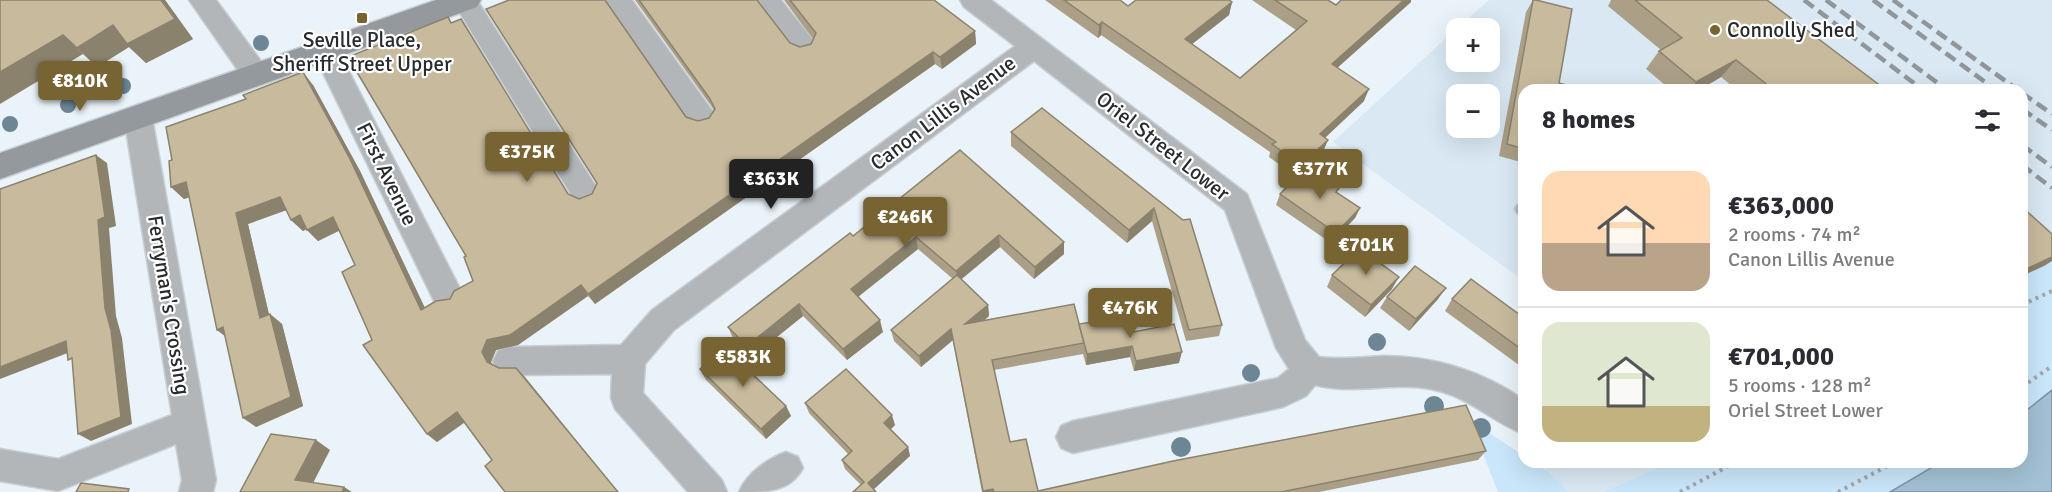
<!DOCTYPE html>
<html lang="en">
<head>
<meta charset="utf-8">
<style>
  :root { --surface:#fff; --page:#f2f2f3; --text:#2b2b33; --muted:#7c7c81; --line:#e1e1e2; --accent:#776432 }
  body { margin:0; font-family:Signika,sans-serif; background:var(--page); color:var(--text); height:100vh; display:flex; flex-direction:column; font-size:22px; white-space:nowrap }
  * { box-sizing:border-box; margin:0 }
  p { font-size:20px; color:var(--muted) }
  .icon { flex:none; width:33px; height:33px; fill:none; stroke:currentColor; stroke-width:2; stroke-linecap:round; stroke-linejoin:round }
  .map { position:relative; flex:1; overflow:hidden }
  .panel { position:absolute; left:1518px; top:84px; width:510px; height:384px; display:flex; flex-direction:column; background:var(--surface); border-radius:18px; box-shadow:0 6px 24px #0002 }
  .panel>* { flex:none }
  .tools { position:absolute; left:1446px; top:18px; display:grid; gap:12px }
  .tools a { display:grid; place-items:center; width:54px; height:54px; border-radius:12px; background:var(--surface); box-shadow:0 6px 24px #0002; font-size:30px }
  .price { position:absolute; translate:-50% -51px; padding:0 14px; border-radius:6px; background:var(--accent); color:#fff; font-size:20px; line-height:39px; filter:drop-shadow(0 2px 3px #0008) }
  .price::after { content:''; position:absolute; left:50%; top:36px; width:18px; height:14px; margin-left:-9px; background:inherit; clip-path:polygon(0 0,100% 0,50% 100%) }
  .price.selected { background:#222; color:#fff }
  ul { padding:0; list-style:none }
  li { display:flex; align-items:center; gap:18px; height:150px; padding:0 24px }
  li+li { border-top:2px solid var(--line) }
  li span { display:grid; place-items:center; flex:none; width:168px; height:120px; border-radius:18px; color:#555 }
  li>.icon { margin-inline-start:auto }
  span .icon { width:72px; height:72px; fill:#fffc; stroke-width:1 }
  li b { font-size:26px }
  h2 { display:flex; justify-content:space-between; align-items:center; height:72px; padding:0 24px; font-size:26px }
  .map>svg:first-child { display:block }
  .built { fill:#d9e8f3; fill-rule:evenodd }
  .green { fill:#cae6fa }
  .water { fill:#a3c0d4; stroke:#7e93a2; stroke-width:1.5 }
  .lines { fill:none; stroke-linecap:round; stroke-linejoin:round }
  .service-casing { stroke:#c7cfd4; stroke-width:3 }
  .minor-casing { stroke:#c7cfd4; stroke-width:3 }
  .secondary-casing { stroke:#c7cfd4; stroke-width:3 }
  .path { stroke:#a0a6ab; stroke-width:4; stroke-dasharray:3 4.5; stroke-linecap:butt }
  .service { fill:#b3b6b9; fill-rule:evenodd }
  .minor { fill:#b3b6b9; fill-rule:evenodd }
  .secondary { fill:#94999d; fill-rule:evenodd }
  .rail { stroke:#90969a; stroke-width:4.5; stroke-dasharray:12 6; stroke-linecap:butt }
  .tree { fill:#6c8695 }
  .wall { fill:#aba087 }
  .shaded-wall { fill:#8b826e }
  .building { fill:#c7ba9d; stroke:#8b826e; stroke-width:1.5 }
  .poi-dot { fill:#776432; stroke:#fff; stroke-width:2 }
  .labels { text-anchor:middle; stroke-width:4.5; stroke-linejoin:round; paint-order:stroke }
  .poi-label { font-size:21px; fill:#282b2d; stroke:#fff; text-anchor:start }
  .street-label { font-size:21px; fill:#282b2d; stroke:#fff }
</style>
</head>
<body>
<div class="map">
<svg width="2052" height="492" viewBox="0 0 2052 492">
  <rect width="100%" height="100%" fill="#eaf3f9"/>
  <g class="built">
    <path d="M1489,0H2052V261L2022,275V90H1524V281L1333,142L1456,29V62H1490V28H1457ZM1456,94H1490V128H1456Z"/>
    <path d="M1551,462H1671L1603,492H1569L1545,470Z"/>
  </g>
  <g class="green">
    <path d="M2052,261V390L2022,414V275Z"/>
    <path d="M1470,420L1524,456V462C1543,462 1556,480 1569,492H1498Z"/>
    <path d="M1671,462H1941L1890,492H1603Z"/>
  </g>
  <path class="water" d="M2052,390V492H1890L1941,462H2022V414Z"/>
  <g class="lines">
    <defs>
      <path id="service" d="M1524,203V215L1517,213L1515,209L1517,205Z"/>
      <g id="minor">
        <path d="M189,0H216L266,68L270,75L266,82L256,85L246,82Z"/>
        <path d="M452,0H477L597,188L602,196L597,204L587,208L577,204Z"/>
        <path d="M605,0H632L713,112L717,120L713,128L703,131L693,128Z"/>
        <path d="M753,0H781L813,40L817,47L813,54L804,57L795,54Z"/>
        <path d="M960,0H991L1247,194L1305,340L1319,357C1341,360 1362,357 1384,356C1434,356 1483,371 1524,400V434C1489,421 1470,396 1430,389C1392,382 1352,395 1315,385L1306,396L1283,407L1073,453L1061,448L1056,437L1061,426L1073,421L1278,378L1289,369L1276,348L1225,210L1034,61L674,330L645,364L643,393L722,480L727,492H688L615,409L611,398L612,374L509,375L498,371L493,361L498,351L509,347L621,345L652,310L1015,46L964,7Z"/>
        <path d="M326,42L335,45L339,52L459,287L463,297L459,307L448,310L437,307L313,52L317,45Z"/>
        <path d="M138,106L148,109L152,117L216,480L213,492H179L182,480L176,444L58,491L0,481V449L58,459L172,415L124,117L128,109Z"/>
        <path d="M786,452L798,457L803,468C790,492 767,492 739,492C747,473 767,459 786,452Z"/>
      </g>
      <path id="secondary" d="M436,0H481L477,7L0,179V153Z"/>
    </defs>
    <use href="#service" class="service-casing"/>
    <use href="#minor" class="minor-casing"/>
    <use href="#secondary" class="secondary-casing"/>
    <g class="path">
      <path d="M2022,305L2052,291"/>
      <path d="M2022,387L2052,366"/>
      <path d="M1680,492L1736,462"/>
      <path d="M1838,492L1895,462"/>
    </g>
    <use href="#service" class="service"/>
    <use href="#minor" class="minor"/>
    <use href="#secondary" class="secondary"/>
    <g class="rail">
      <path d="M1804,0L1923,90"/>
      <path d="M1826,0L1947,90"/>
      <path d="M1873,0L1996,90"/>
      <path d="M1893,0L2018,90"/>
      <path d="M2022,93L2052,114"/>
      <path d="M2022,109L2052,130"/>
      <path d="M2022,145L2052,167"/>
      <path d="M2022,165L2052,188"/>
    </g>
  </g>
  <g class="tree">
    <circle cx="261" cy="43" r="8"/>
    <circle cx="123" cy="86" r="8"/>
    <circle cx="68" cy="105" r="8"/>
    <circle cx="10" cy="124" r="8"/>
    <circle cx="1377" cy="342" r="9"/>
    <circle cx="1251" cy="373" r="9"/>
    <circle cx="1434" cy="406" r="10"/>
    <circle cx="1481" cy="428" r="10"/>
    <circle cx="1181" cy="447" r="10"/>
  </g>
  <g class="wall">
    <path d="M0,0H165L193,39L146,63L129,47L97,67L83,54Z"/>
    <path d="M635,0H757L790,43L800,47L811,44L813,39L784,0H934L975,31L976,44L942,69L935,64L595,304L588,296L518,345L496,350L491,362L492,365L499,368H516L618,492H505L492,460L464,423L437,442L427,434L372,340L355,265L339,231L318,241L306,229L303,231L291,220L287,210L248,224L269,314H270L282,324L303,406L256,427L225,336L217,330L189,197L184,199L171,187L313,85L360,171L425,308L450,299L473,281L466,256L448,17L568,194L579,199L592,194L597,184L486,9L686,117L698,121L709,118L714,110Z"/>
    <path d="M1045,0H1120L1128,6L1232,2L1229,15L1192,44L1240,78L1296,30L1252,0H1328L1336,5L1411,2L1337,68L1364,101L1325,138L1323,152L1307,167L1337,193L1360,208L1355,218L1331,243L1276,205L1280,194L1297,177L1269,157L1270,152L1101,35L1098,38Z"/>
    <path d="M1533,0L1559,83L1524,90V163L1499,156L1526,12Z"/>
    <path d="M1611,0H1767L1886,90H1737L1721,77L1699,90H1671L1646,69L1659,51L1661,50L1608,6Z"/>
    <path d="M1011,132L1183,220L1222,325L1219,336L1186,341L1152,221L1127,243L1011,146Z"/>
    <path d="M960,150L1064,254L1034,279L1000,247L961,279L988,305L989,316L984,321L1079,325L1128,333L1179,363L1134,371L1130,357L1086,365L1083,354L994,370L1010,442L1038,491L1486,451L1478,460L1319,492H982L953,340L921,367L894,341L891,330L953,279L918,249L858,297L883,332L847,360L803,316L752,357L733,338L728,327L853,236Z"/>
    <path d="M1332,275L1392,289L1365,317L1327,287Z"/>
    <path d="M1387,297L1438,299L1409,331L1380,308Z"/>
    <path d="M1452,299L1524,318V366L1523,368L1445,311Z"/>
    <path d="M700,369L786,406L791,416L766,439L706,380Z"/>
    <path d="M805,403L895,425L891,429L908,447L910,456L861,485L845,469L842,460L848,454L809,413Z"/>
  </g>
  <g class="shaded-wall">
    <path d="M161,0H165L193,39L146,63L129,47L97,67L77,48L113,25Z"/>
    <path d="M1404,0H1411V2L1327,77L1332,64Z"/>
    <path d="M1232,2L1229,15L1182,52L1185,39Z"/>
    <path d="M1102,22L1101,35L1098,38L1099,25Z"/>
    <path d="M975,31L976,44L942,69L940,57Z"/>
    <path d="M63,35L83,54L0,104V72Z"/>
    <path d="M933,52L935,64L595,304L588,294Z"/>
    <path d="M1736,60L1721,77L1699,90H1690L1696,82Z"/>
    <path d="M303,72L313,85L360,171L431,321L421,310Z"/>
    <path d="M1369,89L1364,101L1315,147L1320,134Z"/>
    <path d="M1328,140L1323,152L1297,177L1301,165Z"/>
    <path d="M96,155L107,163L116,226L109,228L116,316L122,338L132,424L91,441L78,434L105,308L98,220Z"/>
    <path d="M186,182L199,194L184,199L171,187Z"/>
    <path d="M280,197L292,208L248,224L272,328L260,318L236,213Z"/>
    <path d="M1154,208L1152,221L1127,243L1129,230Z"/>
    <path d="M1360,208L1355,218L1331,243L1336,233Z"/>
    <path d="M300,215L311,227L303,231L291,220Z"/>
    <path d="M333,217L344,228L318,241L307,230Z"/>
    <path d="M999,235L1000,247L957,283L956,271Z"/>
    <path d="M916,237L918,249L854,300L851,289Z"/>
    <path d="M1064,242V254L1034,279L1035,267Z"/>
    <path d="M2052,257V261L2044,266L2022,276V271Z"/>
    <path d="M1399,277L1392,289L1365,317L1371,305Z"/>
    <path d="M581,285L588,296L518,345L496,350L491,362L496,372L487,362L482,352L487,340Z"/>
    <path d="M1446,288L1438,299L1409,331L1416,319Z"/>
    <path d="M799,304L803,316L752,357L747,346Z"/>
    <path d="M988,305L989,316L966,335L965,324Z"/>
    <path d="M270,314L282,324L303,406L256,427L243,418Z"/>
    <path d="M880,320L883,332L847,360L843,349Z"/>
    <path d="M223,327L230,340L217,330Z"/>
    <path d="M951,329L953,340L921,367L919,356Z"/>
    <path d="M66,341L78,349L0,379V367Z"/>
    <path d="M1132,346L1130,357L1086,365L1087,354Z"/>
    <path d="M1182,352L1179,363L1134,371L1136,361Z"/>
    <path d="M516,368L525,377L618,492Z"/>
    <path d="M786,406L791,416L766,439L761,429Z"/>
    <path d="M457,412L466,421L437,442L427,434Z"/>
    <path d="M892,415L895,425L887,433L884,423Z"/>
    <path d="M316,440L330,450L310,489L295,480Z"/>
    <path d="M908,447L910,456L871,492L868,483Z"/>
    <path d="M344,487L352,492H342Z"/>
    <path d="M993,489L994,492H983V491Z"/>
  </g>
  <g class="building">
    <path d="M0,0H161L175,19L127,44L113,25L77,48L63,35L0,72Z"/>
    <path d="M509,0H605L686,117L698,121L709,118L715,109L710,99L639,0H757L790,43L800,47L811,44L816,33L790,0H934L975,31L940,57L933,52L588,294L581,285L510,335L487,340L482,352L487,362L499,368H516L618,492H505L485,466L492,460L457,412L427,434L363,345L372,340L342,272L355,265L333,217L307,230L300,215L291,220L280,197L236,213L260,318L270,314L291,397L243,418L223,327L217,330L186,182L171,187L169,161L172,160L166,127L246,99L243,95L303,72L350,159L421,310L436,301L450,299L454,291L473,281L464,257L466,256L348,57L448,17L451,23L461,19L568,194L579,199L592,194L597,183L486,9Z"/>
    <path d="M1064,0H1120L1128,6L1136,0H1229L1232,2L1185,39L1240,78L1307,21L1275,0H1328L1336,5L1341,0H1404L1332,64L1369,89L1320,134L1328,140L1301,165L1272,144L1276,142L1102,22L1099,25Z"/>
    <path d="M1533,0H1536L1572,9L1559,83L1585,90H1524V149L1507,144Z"/>
    <path d="M1635,0H1767L1886,90H1774L1736,60L1696,82L1659,51L1682,38Z"/>
    <path d="M1042,108L1183,220L1190,219L1222,325L1189,330L1154,208L1129,230L1011,132Z"/>
    <path d="M960,150L1064,242L1035,267L999,235L956,271L916,237L851,289L880,320L843,349L799,304L747,346L728,327L850,233L853,236Z"/>
    <path d="M96,155L105,217L98,220L105,308L111,330L121,417L78,434L72,358L68,360L66,341L0,367V189Z"/>
    <path d="M1307,167L1339,188L1336,192L1360,208L1336,233L1280,194Z"/>
    <path d="M2022,207L2052,234V257L2022,271Z"/>
    <path d="M1360,248L1399,277L1371,305L1332,275Z"/>
    <path d="M1415,266L1446,288L1416,319L1387,297Z"/>
    <path d="M957,275L988,305L965,324L1074,304L1084,343L992,360L1010,442L1026,439L1038,491L1173,461L1466,405L1486,451L1281,492H994L993,489L983,491L951,329L919,356L891,330Z"/>
    <path d="M1471,279L1524,318V351L1452,299Z"/>
    <path d="M1123,317L1128,333L1174,324L1182,352L1136,361L1132,346L1087,354L1079,324Z"/>
    <path d="M725,348L786,406L761,429L700,369Z"/>
    <path d="M846,369L892,415L884,423L908,447L868,483L876,492H853L864,482L842,460L852,451L805,403Z"/>
    <path d="M271,434L316,440L295,480L344,487L342,492H240Z"/>
    <path d="M81,483L129,489L128,492H76Z"/>
  </g>
  <g class="poi-dot">
    <rect x="356" y="12" width="12" height="12" rx="3"/>
    <circle cx="1715" cy="30" r="6"/>
  </g>
  <g class="labels">
    <g class="poi-label">
      <text x="1727" y="37">Connolly Shed</text>
      <text x="362" y="47" text-anchor="middle">Seville Place,<tspan x="362" dy="24">Sheriff Street Upper</tspan></text>
    </g>
    <g class="street-label">
      <text transform="translate(943 113) rotate(-37)" y="7">Canon Lillis Avenue</text>
      <text transform="translate(1163 146) rotate(38)" y="7">Oriel Street Lower</text>
      <text transform="translate(387 174) rotate(64)" y="7">First Avenue</text>
      <text transform="translate(169 305) rotate(81)" y="7">Ferryman's Crossing</text>
    </g>
  </g>
</svg>
<div class="tools">
<a>+</a>
<a>−</a>
</div>
<b class="price" style="left:80px;top:112px">€810K</b>
<b class="price" style="left:527px;top:183px">€375K</b>
<b class="price" style="left:1320px;top:200px">€377K</b>
<b class="price selected" style="left:771px;top:210px">€363K</b>
<b class="price" style="left:905px;top:248px">€246K</b>
<b class="price" style="left:1366px;top:276px">€701K</b>
<b class="price" style="left:1130px;top:339px">€476K</b>
<b class="price" style="left:743px;top:388px">€583K</b>
<section class="panel">
<h2>8 homes<svg class="icon" aria-label="filters" viewBox="0 0 24 24"><path d="M4 7h16M4 17h16"/><circle cx="9" cy="7" r="2"/><circle cx="15" cy="17" r="2"/></svg></h2>
<ul>
<li><span style="background:linear-gradient(#ffd9b3 60%,#b9a48a 0)"><svg class="icon" aria-label="home" viewBox="0 0 24 24"><path d="M3 11l9-7 9 7M6 9v11h12V9"/></svg></span><div><b>€363,000</b><p>2 rooms · 74 m²</p><p>Canon Lillis Avenue</p></div></li>
<li><span style="background:linear-gradient(#dfe7d0 70%,#c2b280 0)"><svg class="icon" aria-label="home" viewBox="0 0 24 24"><path d="M3 11l9-7 9 7M6 9v11h12V9"/></svg></span><div><b>€701,000</b><p>5 rooms · 128 m²</p><p>Oriel Street Lower</p></div></li>
</ul>
</section>
</div>
</body>
</html>
